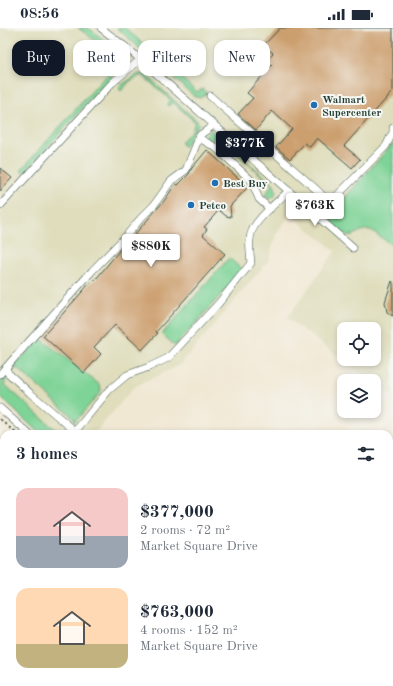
<!DOCTYPE html>
<html lang="en">
<head>
<meta charset="utf-8">
<style>
  :root { --surface:#fff; --page:#f6f6f7; --text:#1f2937; --muted:#747a83; --accent:#111827 }
  body { margin:0; font-family:"Old Standard TT",serif; background:var(--page); color:var(--text); height:100vh; display:flex; flex-direction:column; font-size:15px; white-space:nowrap }
  * { box-sizing:border-box; margin:0 }
  p { font-size:13px; color:var(--muted) }
  .icon { flex:none; width:22px; height:22px; fill:none; stroke:currentColor; stroke-width:2; stroke-linecap:round; stroke-linejoin:round }
  .map { position:relative; flex:1; overflow:hidden }
  .side { position:absolute; left:0px; top:402px; width:393px; height:256px; display:flex; flex-direction:column; background:var(--surface); border-radius:12px 12px 0 0; box-shadow:0 2px 6px #0003 }
  .side>* { flex:none }
  .banner { position:absolute; left:12px; top:12px; width:369px; height:36px; display:flex; gap:8px }
  .tools { position:absolute; left:337px; top:294px; display:grid; gap:8px }
  .tools a { display:grid; place-items:center; width:44px; height:44px; border-radius:8px; background:var(--surface); box-shadow:0 2px 6px #0003; font-size:20px }
  .price { position:absolute; translate:-50% -34px; padding:0 9px; border-radius:4px; background:#fff; color:#222; font-size:13px; line-height:26px; filter:drop-shadow(0 1px 2px #0008) }
  .price::after { content:''; position:absolute; left:50%; top:24px; width:12px; height:9px; margin-left:-6px; background:inherit; clip-path:polygon(0 0,100% 0,50% 100%) }
  .price.on { background:var(--accent); color:#fff }
  ul { padding:0; list-style:none }
  li { display:flex; align-items:center; gap:12px; height:100px; padding:0 16px }
  li span { display:grid; place-items:center; flex:none; width:112px; height:80px; border-radius:12px; color:#555 }
  li>.icon { margin-inline-start:auto }
  span .icon { width:48px; height:48px; fill:#fffc; stroke-width:1 }
  li b { font-size:17px }
  h2 { display:flex; justify-content:space-between; align-items:center; height:48px; padding:0 16px; font-size:17px }
  .tag { padding:0 14px; border-radius:12px; background:var(--surface); box-shadow:0 2px 6px #0003; font-size:14px; line-height:36px }
  .tag.on { background:var(--accent); color:#fff }
  .status { display:flex; justify-content:space-between; align-items:center; height:28px; padding:0 20px; background:var(--surface); direction:ltr }
  .status svg { height:11px; fill:currentColor }
  .map>svg:first-child { display:block }
  .built { fill:#dfddbb; fill-rule:evenodd }
  .green { fill:#7ed396; stroke:#4e8865 }
  .building { fill:#cc9f6e }
  .lines { fill:none; stroke-linecap:round; stroke-linejoin:round }
  .minor-casing { stroke:#3e574c; stroke-width:8 }
  .path { stroke:#3e574c; stroke-width:1.5; stroke-dasharray:3 3; stroke-linecap:butt }
  .minor { stroke:#fff; stroke-width:7 }
  .poi-dot { fill:#1f6fb2; stroke:#f6f6f2; stroke-width:1.5 }
  .labels { text-anchor:middle; stroke-width:4; stroke-linejoin:round; paint-order:stroke }
  .poi-label { font-size:11px; font-weight:bold; fill:#1f3d34; stroke:#f6f6f2; text-anchor:start }
</style>
</head>
<body>
<div class="status"><b>08:56</b><svg viewBox="0 0 49 12"><path d="M0 12V9h3v3zM5 12V6h3v6zM10 12V3h3v9zM15 12V0h3v12zM26 1h20v11H26zM47 4h2v5h-2z"/></svg></div>
<div class="map">
<svg width="393" height="658" viewBox="0 0 393 658">
  <rect width="100%" height="100%" fill="#f6f6f2"/>
  <filter id="ink" filterUnits="userSpaceOnUse"><feTurbulence type="fractalNoise" baseFrequency=".025" numOctaves="2"/><feDisplacementMap in="SourceGraphic" scale="8" xChannelSelector="R" yChannelSelector="G"/><feConvolveMatrix kernelMatrix="1 2 1 2 8 2 1 2 1" color-interpolation-filters="sRGB"/></filter>
  <filter id="wash" filterUnits="userSpaceOnUse"><feTurbulence type="fractalNoise" baseFrequency=".012" numOctaves="4" result="noise"/><feDisplacementMap in="SourceGraphic" scale="16" xChannelSelector="R" yChannelSelector="G"/><feGaussianBlur stdDeviation="0.9" result="paint"/><feColorMatrix in="noise" values="0 0 0 0 0 0 0 0 0 0 0 0 0 0 0 0 0 1.4 0 .05"/><feComposite in="paint" operator="in"/></filter>
  <g filter="url(#wash)">
    <rect width="100%" height="100%" fill="#f1e8d4"/>
    <path class="built" d="M0,0H393V369L374,354V353H372L287,290L335,223L290,186L276,207L268,233L180,337L134,359L94,406H40L0,369ZM344,301H374V331H344Z"/>
    <g class="green">
      <path d="M78,0H88L90,1L122,26L127,33L125,39L122,41H118L114,37L118,33L96,13Z"/>
      <path d="M117,0H125L151,23L158,21L162,25L156,27L197,64L203,61L206,64V66L200,70L194,68Z"/>
      <path d="M109,45L112,48V50L100,61L24,145L22,144V141L101,53Z"/>
      <path d="M138,46H143L147,48L198,94L199,96L192,105L186,117L183,118L181,114L192,102L195,94L173,74L168,78L167,76L171,72L142,47L130,53L121,63L120,62L119,59L120,58Z"/>
      <path d="M211,102L274,157L276,163L274,169L269,171L265,167L272,157L216,107L211,113L204,108Z"/>
      <path d="M393,115V218L371,202C355,200 353,216 339,201C335,197 331,194 330,188L333,183Z"/>
      <path d="M229,230L243,242L175,318L162,306Z"/>
      <path d="M40,310L100,357L101,361L100,365L72,397L70,396L75,391L17,340L13,343V342L14,338Z"/>
      <path d="M5,349L7,351L4,356L60,406H40L0,369V355Z"/>
    </g>
    <g id="blocks">
      <g class="building">
        <path d="M280,0H393V63L344,118L360,131L352,140L317,110L310,119L305,115L290,131L276,119L292,101L272,83L256,102L238,86L253,70L247,65L272,37L267,32L273,25L264,17Z"/>
        <path d="M207,122L248,159L230,178L231,189L226,188L219,182L204,199L207,201L203,207L225,226L156,304L158,305L142,322L115,297L94,319L101,326L84,345L43,308L89,256L96,251L123,218L124,217L126,218L136,207L135,206L164,173L175,157L176,156L178,157L189,146L192,140Z"/>
        <path d="M0,140L12,150L0,163Z"/>
        <path d="M392,253L393,254V288L387,284L385,274Z"/>
      </g>
    </g>
  </g>
  <g filter="url(#ink)">
    <use href="#blocks" fill-opacity="0" stroke="#3e574c" stroke-width="1"/>
    <g class="lines">
      <defs>
        <g id="minor">
          <path d="M101,0L133,25L353,220"/>
          <path d="M210,68L318,163L330,175"/>
          <path d="M199,110L215,119L251,152L259,171L270,181"/>
          <path d="M0,178L112,55L141,31"/>
          <path d="M317,188L386,118L393,104V100"/>
          <path d="M6,340L8,345L30,365L75,403"/>
          <path d="M0,346L92,243L125,209L141,190L154,177L171,153L186,142L200,107L214,97"/>
          <path d="M0,380L29,406"/>
          <path d="M73,406L109,362L127,347L149,339L168,330L218,276L251,235C250,225 248,212 252,203C257,190 279,172 289,163"/>
          <path d="M0,487L4,483"/>
          <path d="M389,539L393,533"/>
          <path d="M389,598L393,600"/>
          <path d="M0,631L4,635"/>
          <path d="M25,654L30,658"/>
          <path d="M261,654L264,658"/>
        </g>
      </defs>
      <use href="#minor" class="minor-casing"/>
      <g class="path">
        <path d="M0,391L17,406"/>
        <path d="M389,437L393,431"/>
      </g>
      <use href="#minor" class="minor"/>
    </g>
  </g>
  <g class="poi-dot">
    <circle cx="314" cy="77" r="4"/>
    <circle cx="215" cy="155" r="4"/>
    <circle cx="191" cy="177" r="4"/>
  </g>
  <g class="labels">
    <g class="poi-label">
      <text x="322" y="75">Walmart<tspan x="322" dy="13">Supercenter</tspan></text>
      <text x="223" y="159">Best Buy</text>
      <text x="199" y="181">Petco</text>
    </g>
  </g>
</svg>
<div class="tools">
<a><svg class="icon" aria-label="locate" viewBox="0 0 24 24"><circle cx="12" cy="12" r="6"/><path d="M12 2v4M12 18v4M2 12h4M18 12h4"/></svg></a>
<a><svg class="icon" aria-label="layers" viewBox="0 0 24 24"><path d="M12 4l9 5-9 5-9-5zM3 14l9 5 9-5"/></svg></a>
</div>
<b class="price on" style="left:245px;top:137px">$377K</b>
<b class="price" style="left:315px;top:199px">$763K</b>
<b class="price" style="left:151px;top:240px">$880K</b>
<div class="banner">
<a class="tag on">Buy</a>
<a class="tag">Rent</a>
<a class="tag">Filters</a>
<a class="tag">New</a>
</div>
<section class="side">
<h2>3 homes<svg class="icon" aria-label="filters" viewBox="0 0 24 24"><path d="M4 7h16M4 17h16"/><circle cx="9" cy="7" r="2"/><circle cx="15" cy="17" r="2"/></svg></h2>
<ul>
<li><span style="background:linear-gradient(#f6c9c9 60%,#9aa5b1 0)"><svg class="icon" aria-label="home" viewBox="0 0 24 24"><path d="M3 11l9-7 9 7M6 9v11h12V9"/></svg></span><div><b>$377,000</b><p>2 rooms · 72 m²</p><p>Market Square Drive</p></div></li>
<li><span style="background:linear-gradient(#ffd9b3 70%,#c2b280 0)"><svg class="icon" aria-label="home" viewBox="0 0 24 24"><path d="M3 11l9-7 9 7M6 9v11h12V9"/></svg></span><div><b>$763,000</b><p>4 rooms · 152 m²</p><p>Market Square Drive</p></div></li>
</ul>
</section>
</div>
</body>
</html>
